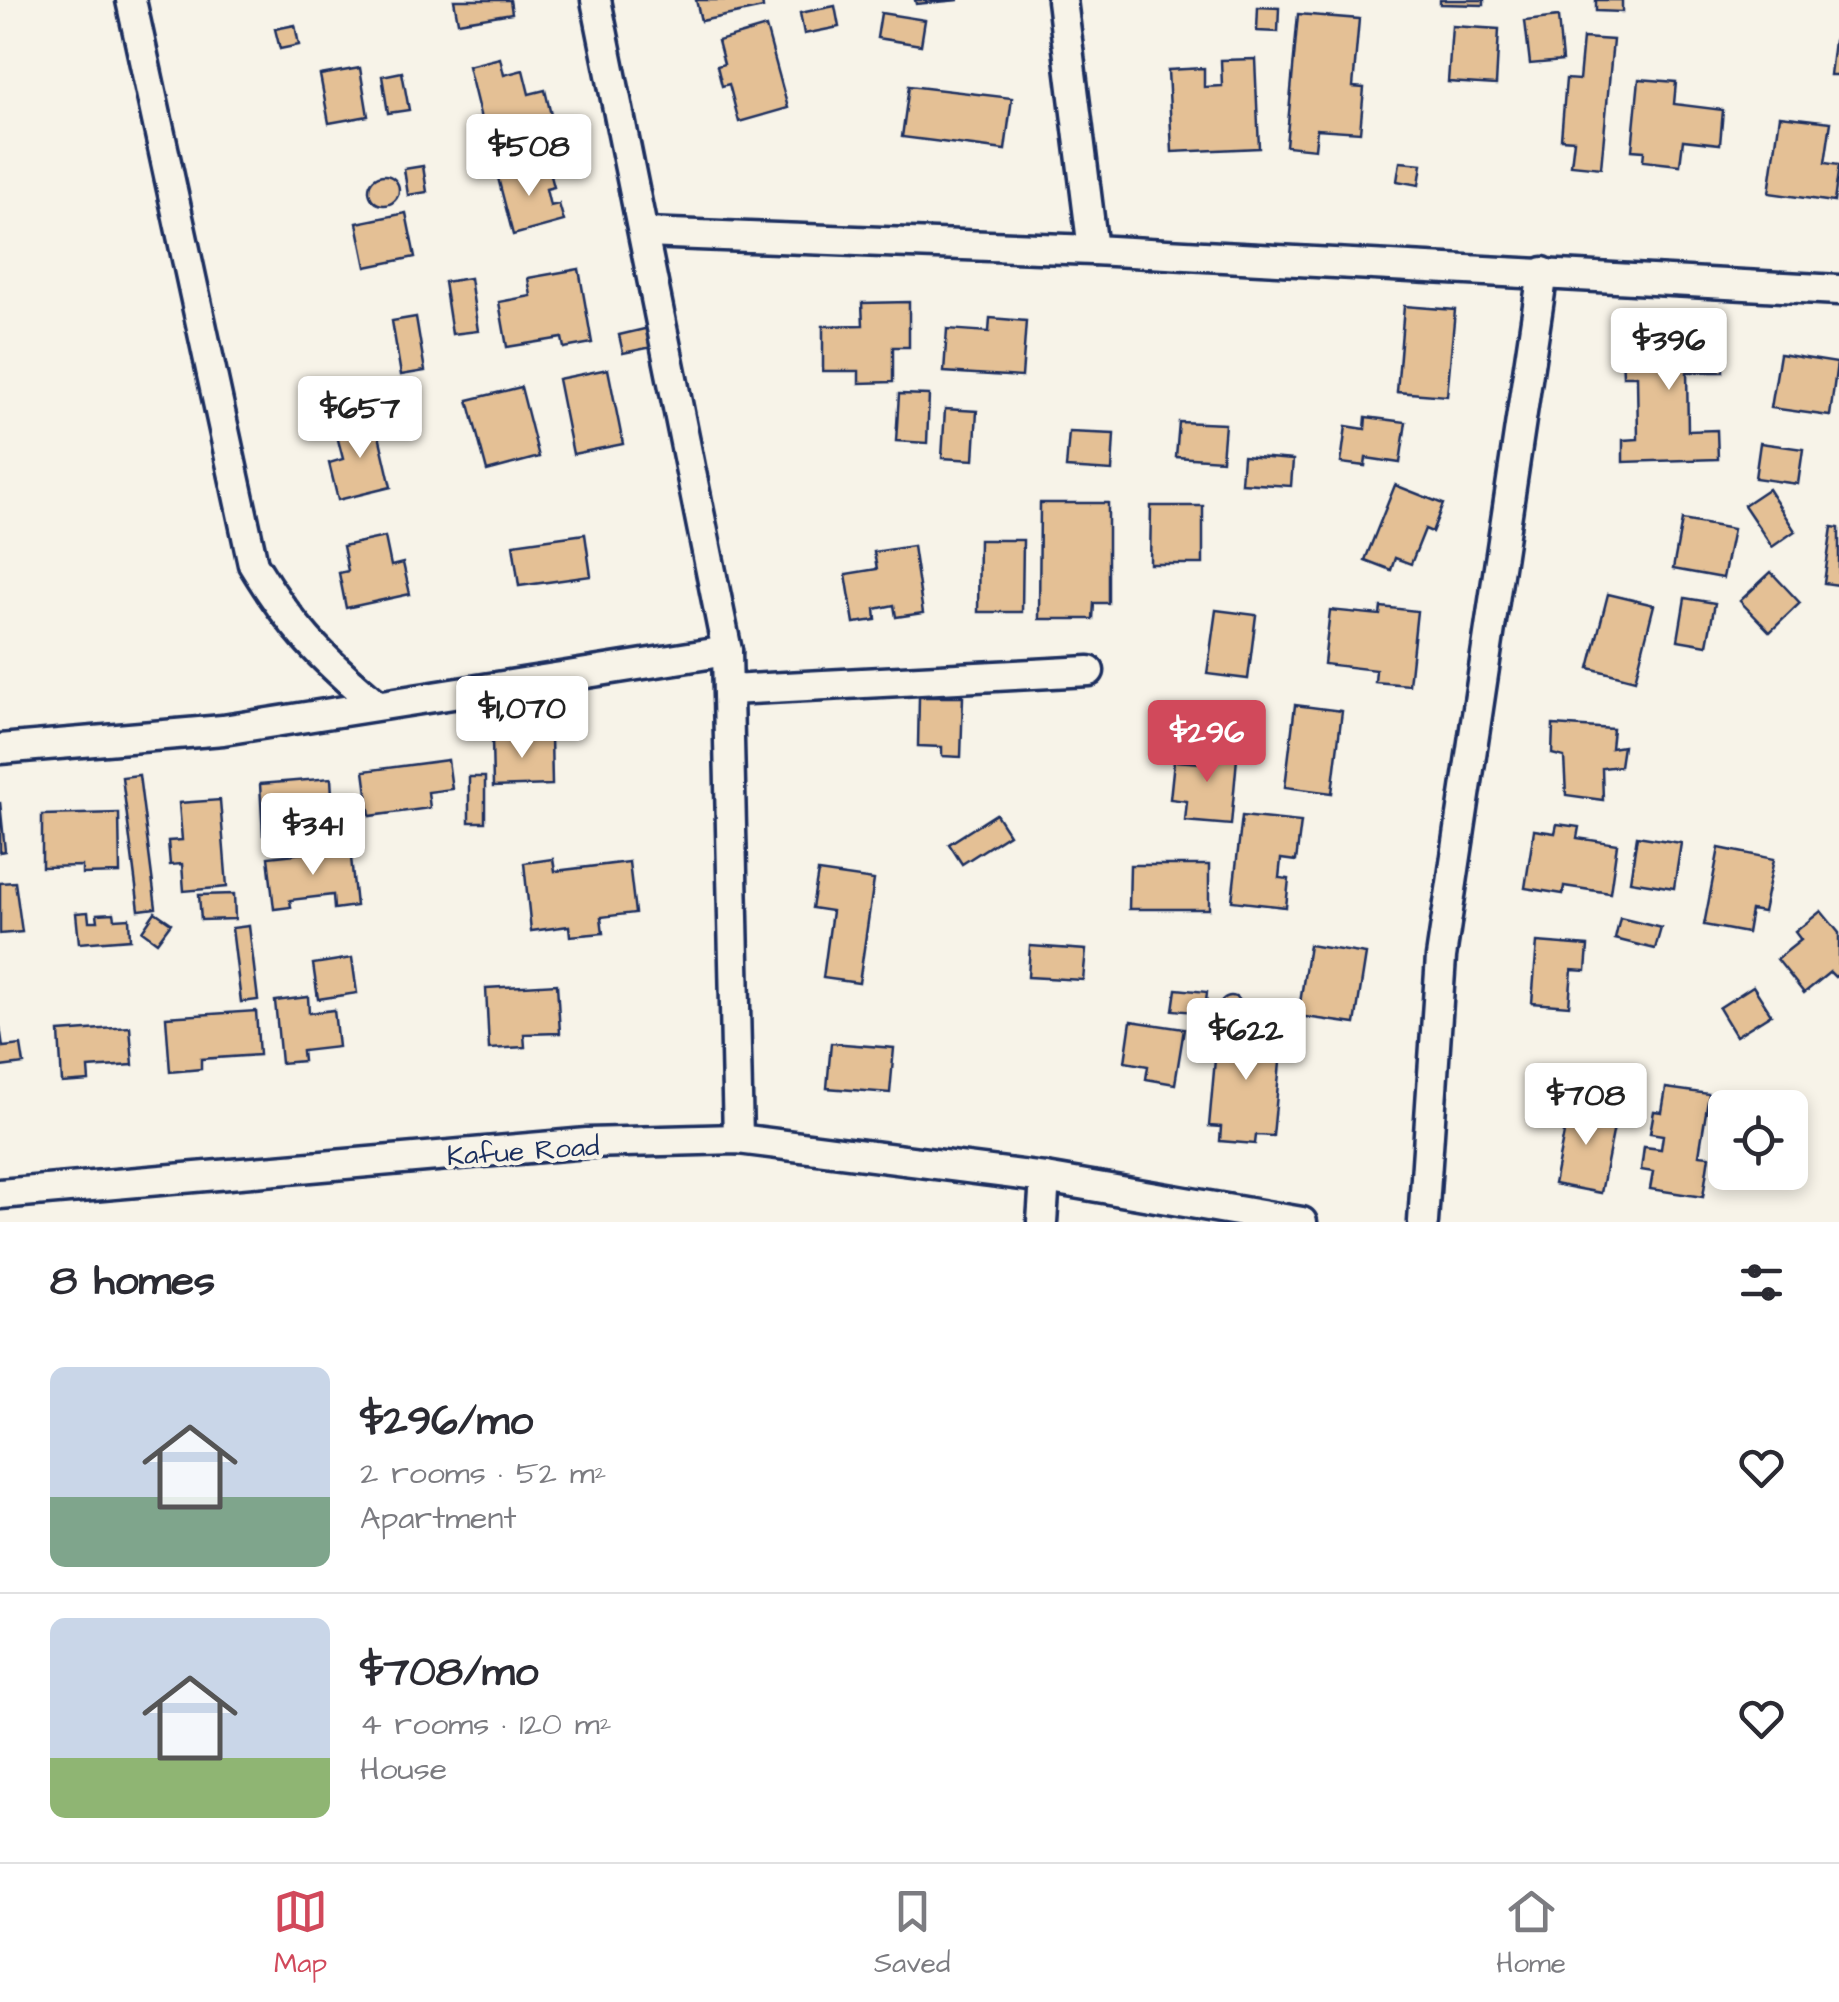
<!DOCTYPE html>
<html lang="en">
<head>
<meta charset="utf-8">
<style>
  :root { --surface:#fff; --page:#f2f2f3; --text:#2b2b33; --muted:#7c7c81; --line:#e1e1e2; --accent:#d1495b }
  body { margin:0; font-family:"Architects Daughter",sans-serif; background:var(--page); color:var(--text); height:100vh; display:flex; flex-direction:column; font-size:38px; white-space:nowrap }
  * { box-sizing:border-box; margin:0 }
  p { font-size:32px; color:var(--muted) }
  .icon { flex:none; width:55px; height:55px; fill:none; stroke:currentColor; stroke-width:2; stroke-linecap:round; stroke-linejoin:round }
  .map { position:relative; height:1222px; overflow:hidden }
  .side { display:flex; flex-direction:column; background:var(--surface); flex:1 }
  .side>* { flex:none }
  .buttons { position:absolute; left:1708px; top:1090px; display:grid; gap:20px }
  .buttons a { display:grid; place-items:center; width:100px; height:100px; border-radius:15px; background:var(--surface); box-shadow:0 5px 15px #0003; font-size:50px }
  .price { position:absolute; translate:-50% -85px; padding:0 22px; border-radius:10px; background:#fff; color:#222; font-size:32px; line-height:65px; filter:drop-shadow(0 2px 5px #0008) }
  .price::after { content:''; position:absolute; left:50%; top:60px; width:30px; height:22px; margin-left:-15px; background:inherit; clip-path:polygon(0 0,100% 0,50% 100%) }
  .price.on { background:var(--accent); color:#fff }
  ul { padding:0; list-style:none }
  li { display:flex; align-items:center; gap:30px; height:250px; padding:0 50px }
  li+li { border-top:2px solid var(--line) }
  li span { display:grid; place-items:center; flex:none; width:280px; height:200px; border-radius:15px; color:#555 }
  li>.icon { margin-inline-start:auto }
  span .icon { width:120px; height:120px; fill:#fffc; stroke-width:1 }
  li b { font-size:42px }
  h2 { display:flex; justify-content:space-between; align-items:center; height:120px; padding:0 50px; font-size:42px }
  .tabs { display:flex; justify-content:space-around; align-items:center; height:140px; border-top:2px solid var(--line); background:var(--surface); font-size:28px; color:var(--muted) }
  .tabs a { display:grid; justify-items:center; gap:5px }
  .tabs .on { color:var(--accent) }
  .map>svg:first-child { display:block }
  .building { fill:#e4c095; stroke:#1b2f5e; stroke-width:2.5 }
  .lines { fill:none; stroke-linecap:round; stroke-linejoin:round }
  .street-casing { stroke:#1b2f5e; stroke-width:35 }
  .street { stroke:#f7f3e8; stroke-width:28 }
  .labels { text-anchor:middle; stroke-width:9; stroke-linejoin:round; paint-order:stroke }
  .street-label { font-size:28px; fill:#1b2f5e; stroke:#f7f3e8 }
</style>
</head>
<body>
<div class="map">
<svg width="1839" height="1222" viewBox="0 0 1839 1222">
  <rect width="100%" height="100%" fill="#f7f3e8"/>
  <filter id="ink" filterUnits="userSpaceOnUse"><feTurbulence type="fractalNoise" baseFrequency=".01" numOctaves="2"/><feDisplacementMap in="SourceGraphic" scale="20" xChannelSelector="R" yChannelSelector="G"/><feConvolveMatrix kernelMatrix="1 2 1 2 8 2 1 2 1" color-interpolation-filters="sRGB"/></filter>
  <g filter="url(#ink)">
    <g class="building">
      <path d="M454,0H510L512,13L458,22Z"/>
      <path d="M696,0H762L763,8L701,21Z"/>
      <path d="M915,0H959L916,4Z"/>
      <path d="M1440,0H1484V5L1440,4Z"/>
      <path d="M1596,0H1622V12L1596,11Z"/>
      <path d="M835,6L839,27L804,34L800,13Z"/>
      <path d="M1258,7L1279,8L1278,32L1257,31Z"/>
      <path d="M881,13L925,20L921,45L877,38Z"/>
      <path d="M1298,14L1359,19L1353,87L1364,88L1360,132L1317,129L1315,149L1286,146Z"/>
      <path d="M1558,17L1562,61L1530,64L1525,21Z"/>
      <path d="M295,25L299,45L280,49L275,29Z"/>
      <path d="M1452,26L1499,29L1496,85L1448,82Z"/>
      <path d="M766,27L788,108L739,122L729,84L722,86L717,66L724,64L718,41Z"/>
      <path d="M1583,38L1613,40L1601,168L1571,165L1574,140L1561,139L1566,79L1579,80Z"/>
      <path d="M1834,41L1839,42V75H1830Z"/>
      <path d="M500,58L504,75L523,70L529,94L545,90L552,119L485,135L468,66Z"/>
      <path d="M1255,59L1259,148L1172,152L1168,70L1204,68V87L1222,86L1221,60Z"/>
      <path d="M360,68L368,116L329,123L320,75Z"/>
      <path d="M402,72L409,110L388,113L382,76Z"/>
      <path d="M1639,79L1676,82L1674,104L1723,110L1720,144L1683,140L1680,165L1643,161L1644,151L1632,150Z"/>
      <path d="M909,86L1012,98L1005,150L902,137Z"/>
      <path d="M1780,116L1831,122L1825,163L1839,165L1834,202L1769,193Z"/>
      <path d="M1400,162L1422,164L1419,185L1397,181Z"/>
      <path d="M537,163L541,174L550,172L554,187L546,189L550,206L559,204L564,221L513,235L497,174Z"/>
      <path d="M423,166L427,192L408,195L404,169Z"/>
      <circle cx="384" cy="190" r="15"/>
      <path d="M406,213L415,257L366,267L357,223Z"/>
      <path d="M579,269L592,343L564,348L562,338L507,347L499,302L531,296L528,278Z"/>
      <path d="M470,278L478,331L452,334L444,282Z"/>
      <path d="M909,302V347H893V382L859,383V371H823V326L863,325L862,303Z"/>
      <path d="M1404,306L1455,310L1447,396L1397,392Z"/>
      <path d="M416,317L425,371L401,375L392,321Z"/>
      <path d="M990,318L1026,321L1022,377L944,372L947,329L989,332Z"/>
      <path d="M653,327L657,346L623,353L619,335Z"/>
      <path d="M1722,330L1723,372H1687L1688,431L1717,430L1718,459L1623,462V440L1638,439L1637,376H1623L1621,332Z"/>
      <path d="M1780,354L1837,363L1830,416L1771,408Z"/>
      <path d="M608,369L623,444L573,454L558,379Z"/>
      <path d="M521,387L539,457L487,471L468,400Z"/>
      <path d="M899,394L929,395L927,443L896,441Z"/>
      <path d="M945,409L977,411L974,460L942,458Z"/>
      <path d="M1366,417L1406,422L1400,463L1366,458L1365,466L1341,463L1346,426L1365,429Z"/>
      <path d="M375,418L391,487L338,500L329,463L343,459L335,428Z"/>
      <path d="M1179,422L1225,424L1222,460L1176,457Z"/>
      <path d="M1069,432L1114,434L1112,471L1066,468Z"/>
      <path d="M1760,443L1803,449L1798,484L1755,478Z"/>
      <path d="M1243,456L1293,460L1291,486L1241,483Z"/>
      <path d="M1395,485L1443,504L1432,532L1425,529L1411,564L1395,558L1391,570L1365,560Z"/>
      <path d="M1768,489L1795,531L1772,547L1744,505Z"/>
      <path d="M1040,503H1108V603H1094L1093,619H1039Z"/>
      <path d="M1151,506H1203V564H1150Z"/>
      <path d="M1682,520L1733,529L1723,578L1673,569Z"/>
      <path d="M1832,527L1839,528V585L1824,583Z"/>
      <path d="M585,534L591,576L519,586L513,544Z"/>
      <path d="M385,537L391,566L403,563L410,594L346,608L339,573L348,571L343,546Z"/>
      <path d="M979,540H1023L1022,612H978Z"/>
      <path d="M913,546L923,613L896,617L894,605L875,609L876,620L854,623L846,574L877,569L874,552Z"/>
      <path d="M1771,572L1800,603L1770,632L1740,601Z"/>
      <path d="M1608,594L1654,605L1635,680L1589,668Z"/>
      <path d="M1685,598L1715,603L1707,645L1678,640Z"/>
      <path d="M1381,607L1417,611L1409,685L1375,682L1376,670L1324,664L1330,610L1380,615Z"/>
      <path d="M1216,610L1256,615L1248,679L1207,674Z"/>
      <path d="M919,697H963L961,757L942,756V747L918,746Z"/>
      <path d="M1295,705L1342,711L1332,793L1285,787Z"/>
      <path d="M1553,725L1613,729L1611,748L1623,746L1620,766L1602,768L1603,800L1566,795L1564,757L1552,754Z"/>
      <path d="M551,735L552,785L493,787L492,737Z"/>
      <path d="M1203,744L1238,747L1231,825L1185,821L1187,801L1170,799L1174,761L1202,763Z"/>
      <path d="M448,760L452,789L428,792L430,808L370,816L364,771Z"/>
      <path d="M139,775L156,908L139,910L122,777Z"/>
      <rect x="469" y="777" width="16" height="45"/>
      <path d="M331,778L334,830L263,835L260,784Z"/>
      <path d="M220,800L227,887L184,891L182,864L170,865L168,841L182,840L179,803Z"/>
      <path d="M0,802L5,851L0,852Z"/>
      <path d="M119,813L120,873L82,874V866L42,867V815Z"/>
      <path d="M996,814L1009,834L962,864L949,844Z"/>
      <path d="M1242,816L1301,822L1296,861L1281,859L1279,878L1289,879L1286,907L1232,901Z"/>
      <path d="M1557,824L1579,827L1577,838L1617,844L1610,893L1564,886L1563,894L1525,888L1534,830L1555,833Z"/>
      <path d="M1637,836L1681,843L1674,888L1630,881Z"/>
      <path d="M350,848L356,906L334,909L333,895L290,900L291,907L274,909L268,857Z"/>
      <path d="M1719,848L1774,859L1763,912L1751,910L1747,933L1704,925Z"/>
      <path d="M553,859L555,871L629,862L635,913L601,917L603,933L570,936L569,926L531,931L524,863Z"/>
      <path d="M1130,865H1209V909H1129Z"/>
      <path d="M818,872L874,880L859,983L823,978L832,911L812,908Z"/>
      <path d="M15,882L22,932L0,934V883Z"/>
      <path d="M234,894L235,919L201,920L199,895Z"/>
      <path d="M1821,911L1839,933V974L1835,977L1830,972L1804,993L1777,959L1801,940L1795,932Z"/>
      <path d="M88,912L89,921H98L97,914L114,913L115,919L129,918L130,939L79,943L76,913Z"/>
      <path d="M155,912L171,923L157,942L142,931Z"/>
      <path d="M1620,918L1661,928L1655,949L1615,939Z"/>
      <path d="M249,926L258,1000L241,1002L232,928Z"/>
      <path d="M1537,942L1588,946L1586,971L1572,970L1569,1006L1532,1003Z"/>
      <path d="M1309,945L1366,954L1355,1024L1298,1016Z"/>
      <path d="M1030,946L1086,950L1083,980L1028,977Z"/>
      <path d="M352,958L357,993L318,999L313,964Z"/>
      <path d="M557,984L560,1033L524,1034L525,1047L489,1049L486,988Z"/>
      <path d="M1753,986L1771,1014L1736,1036L1719,1008Z"/>
      <path d="M1176,989L1207,992L1205,1013L1173,1010Z"/>
      <circle cx="1231" cy="1007" r="11"/>
      <path d="M308,997L309,1013L334,1010L338,1047L302,1051L303,1061L281,1063L275,1001Z"/>
      <path d="M256,1011L259,1055L201,1059V1069L170,1072L166,1017Z"/>
      <path d="M1131,1021L1184,1029L1175,1084L1146,1079L1148,1066L1125,1062Z"/>
      <path d="M1218,1026L1283,1031L1273,1136L1256,1135L1255,1144L1220,1141L1221,1127L1209,1126Z"/>
      <path d="M0,1027L3,1047L21,1045L24,1064L0,1067Z"/>
      <path d="M130,1027L133,1065L88,1068L89,1081L62,1083L59,1032Z"/>
      <path d="M831,1043L894,1048L890,1093L827,1088Z"/>
      <path d="M1600,1063L1624,1066L1622,1078L1598,1075Z"/>
      <path d="M1666,1088L1709,1094L1699,1155L1709,1156L1703,1197L1650,1189L1653,1172L1641,1170L1644,1147L1661,1149L1663,1135L1650,1133L1654,1111L1662,1112Z"/>
      <path d="M1570,1103L1617,1112L1601,1193L1554,1184Z"/>
    </g>
    <g class="lines">
      <defs>
        <g id="street">
          <path d="M131,0L253,564C291,627 320,657 376,704"/>
          <path d="M596,0L727,651L738,1139"/>
          <path d="M1062,0L1093,250"/>
          <path d="M645,233L1093,250L1839,290"/>
          <path d="M730,690L1089,671"/>
          <path d="M0,749L223,730L727,651"/>
          <path d="M0,1194L587,1143L738,1139L1045,1178L1302,1222"/>
          <path d="M1042,1222L1045,1178"/>
          <path d="M1423,1222L1441,957L1543,272"/>
        </g>
      </defs>
      <use href="#street" class="street-casing"/>
      <use href="#street" class="street"/>
    </g>
  </g>
  <g class="labels">
    <g class="street-label">
      <text transform="translate(523 1150) rotate(-4)" y="10">Kafue Road</text>
    </g>
  </g>
</svg>
<div class="buttons">
<a><svg class="icon" aria-label="locate" viewBox="0 0 24 24"><circle cx="12" cy="12" r="6"/><path d="M12 2v4M12 18v4M2 12h4M18 12h4"/></svg></a>
</div>
<b class="price" style="left:529px;top:199px">$508</b>
<b class="price" style="left:1669px;top:393px">$396</b>
<b class="price" style="left:360px;top:461px">$657</b>
<b class="price" style="left:522px;top:761px">$1,070</b>
<b class="price on" style="left:1207px;top:785px">$296</b>
<b class="price" style="left:313px;top:878px">$341</b>
<b class="price" style="left:1246px;top:1083px">$622</b>
<b class="price" style="left:1586px;top:1148px">$708</b>
</div>
<section class="side">
<h2>8 homes<svg class="icon" aria-label="filters" viewBox="0 0 24 24"><path d="M4 7h16M4 17h16"/><circle cx="9" cy="7" r="2"/><circle cx="15" cy="17" r="2"/></svg></h2>
<ul>
<li><span style="background:linear-gradient(#c9d6e8 65%,#7fa58c 0)"><svg class="icon" aria-label="home" viewBox="0 0 24 24"><path d="M3 11l9-7 9 7M6 9v11h12V9"/></svg></span><div><b>$296/mo</b><p>2 rooms · 52 m²</p><p>Apartment</p></div><svg class="icon" aria-label="heart" viewBox="0 0 24 24"><path d="M12 20l-8-8c-3-5 5-10 8-4 3-6 11-1 8 4z"/></svg></li>
<li><span style="background:linear-gradient(#c9d6e8 70%,#8fb573 0)"><svg class="icon" aria-label="home" viewBox="0 0 24 24"><path d="M3 11l9-7 9 7M6 9v11h12V9"/></svg></span><div><b>$708/mo</b><p>4 rooms · 120 m²</p><p>House</p></div><svg class="icon" aria-label="heart" viewBox="0 0 24 24"><path d="M12 20l-8-8c-3-5 5-10 8-4 3-6 11-1 8 4z"/></svg></li>
</ul>
</section>
<nav class="tabs">
<a class="on"><svg class="icon" aria-label="map" viewBox="0 0 24 24"><path d="M3 6l6-2 6 2 6-2v14l-6 2-6-2-6 2zM9 4v14M15 6v14"/></svg>Map</a>
<a><svg class="icon" aria-label="saved" viewBox="0 0 24 24"><path d="M7 4h10v16l-5-4-5 4z"/></svg>Saved</a>
<a><svg class="icon" aria-label="home" viewBox="0 0 24 24"><path d="M3 11l9-7 9 7M6 9v11h12V9"/></svg>Home</a>
</nav>
</body>
</html>
